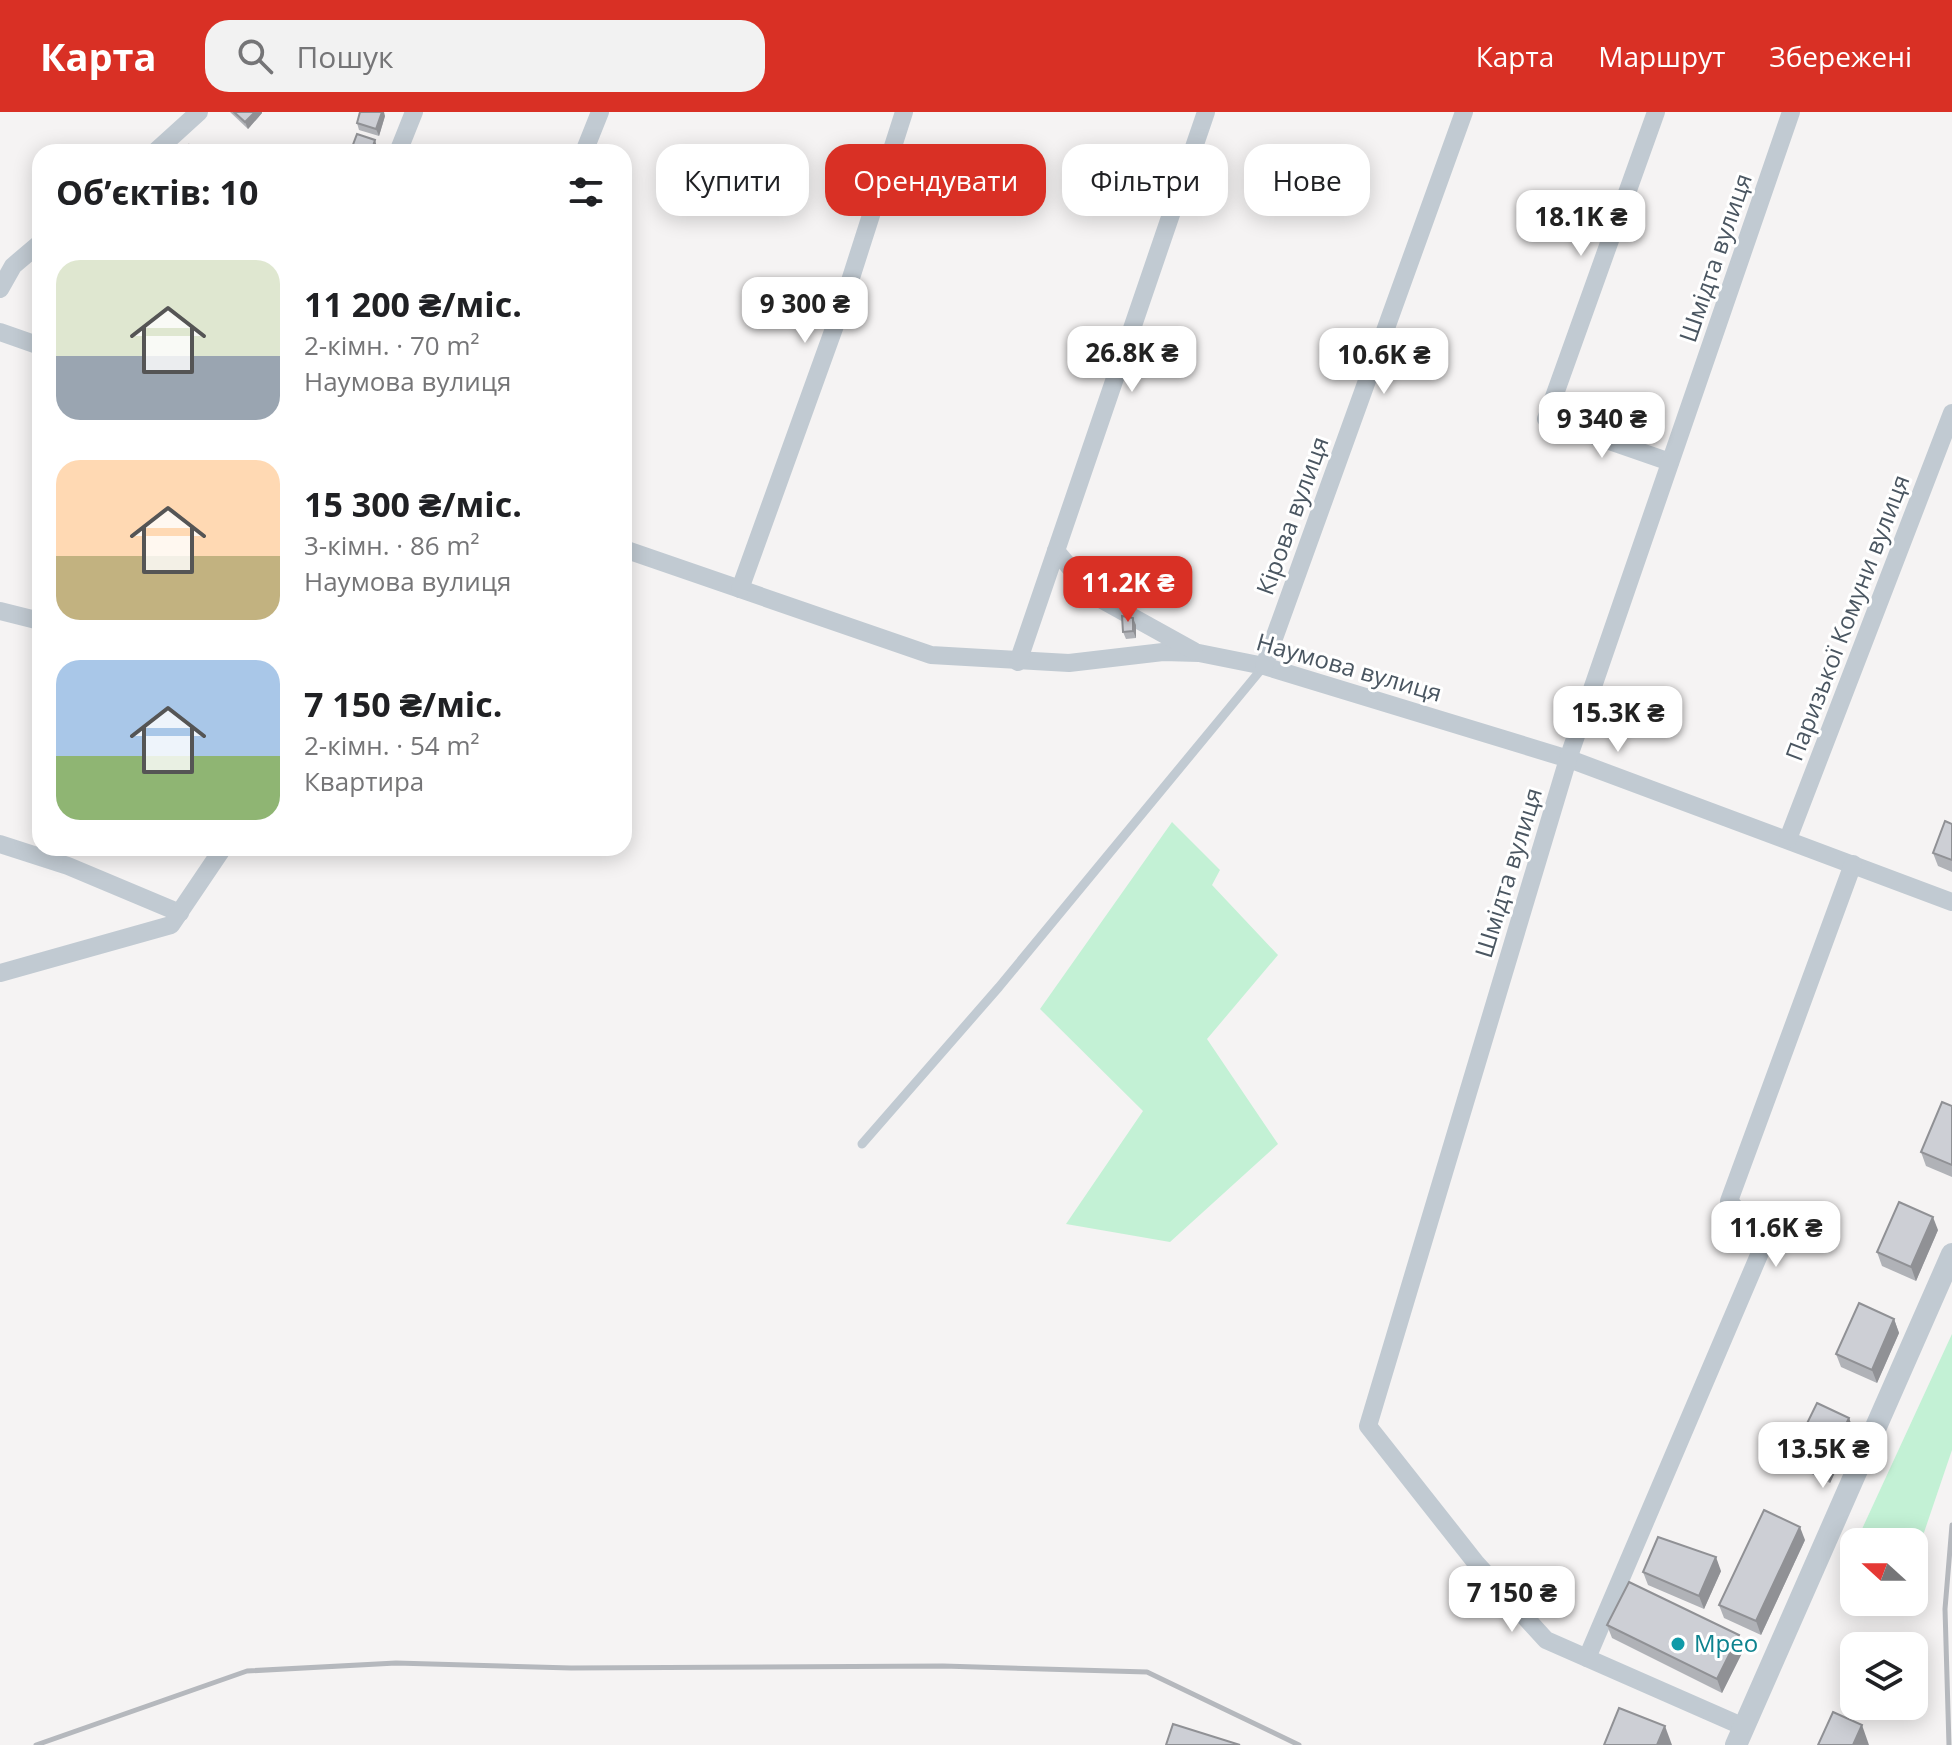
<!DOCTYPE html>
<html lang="uk">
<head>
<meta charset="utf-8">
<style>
  :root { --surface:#fff; --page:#f2f2f2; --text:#202124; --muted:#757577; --accent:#d93025 }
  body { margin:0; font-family:"Open Sans",sans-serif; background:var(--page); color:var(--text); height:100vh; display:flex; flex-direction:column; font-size:30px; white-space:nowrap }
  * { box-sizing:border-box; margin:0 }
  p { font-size:26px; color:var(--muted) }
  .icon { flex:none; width:44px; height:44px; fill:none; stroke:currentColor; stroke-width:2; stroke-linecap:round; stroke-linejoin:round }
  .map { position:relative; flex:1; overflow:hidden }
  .panel { position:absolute; left:32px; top:32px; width:600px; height:712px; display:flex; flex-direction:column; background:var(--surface); border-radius:24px; box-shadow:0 4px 20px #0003 }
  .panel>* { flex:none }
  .guide { position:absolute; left:656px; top:32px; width:760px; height:72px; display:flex; gap:16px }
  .needle { width:52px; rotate:291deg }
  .buttons { position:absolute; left:1840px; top:1416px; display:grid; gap:16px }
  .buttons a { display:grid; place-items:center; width:88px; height:88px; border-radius:16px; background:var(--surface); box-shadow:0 4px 20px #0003; font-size:40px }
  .price { position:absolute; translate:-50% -68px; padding:0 18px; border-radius:16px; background:#fff; color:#222; font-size:26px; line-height:52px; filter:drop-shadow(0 2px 4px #0008) }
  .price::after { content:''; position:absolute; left:50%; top:48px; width:24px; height:18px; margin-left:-12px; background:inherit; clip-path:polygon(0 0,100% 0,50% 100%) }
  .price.on { background:var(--accent); color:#fff }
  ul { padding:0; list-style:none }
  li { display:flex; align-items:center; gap:24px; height:200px; padding:0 24px }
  li span { display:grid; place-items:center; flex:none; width:224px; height:160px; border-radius:24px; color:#555 }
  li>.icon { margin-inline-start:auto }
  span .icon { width:96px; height:96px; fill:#fffc; stroke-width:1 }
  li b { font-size:34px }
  h2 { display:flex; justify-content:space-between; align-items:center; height:96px; padding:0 24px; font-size:34px }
  .pill { padding:0 28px; border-radius:24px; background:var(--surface); box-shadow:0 4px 20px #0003; font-size:28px; line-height:72px }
  .pill.on { background:var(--accent); color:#fff }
  header { display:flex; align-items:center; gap:48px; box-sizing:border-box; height:112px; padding:0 40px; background:var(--accent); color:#fff }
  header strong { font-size:38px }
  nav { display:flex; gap:44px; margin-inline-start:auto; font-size:28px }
  .search { width:560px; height:72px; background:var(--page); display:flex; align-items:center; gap:20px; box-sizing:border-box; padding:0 28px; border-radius:24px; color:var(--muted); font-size:30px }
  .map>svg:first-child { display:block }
  .green { fill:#c3f1d5 }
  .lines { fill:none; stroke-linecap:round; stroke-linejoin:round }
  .service { stroke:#c1cad2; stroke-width:9 }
  .minor { stroke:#c1cad2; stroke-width:18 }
  .tertiary { stroke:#c1cad2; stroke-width:22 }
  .rail { stroke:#b5b8bd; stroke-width:5 }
  .wall { fill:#b0b2b7 }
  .shaded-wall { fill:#909195 }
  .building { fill:#cdcfd5; stroke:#909195; stroke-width:2 }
  .culture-dot { fill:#0f9aa8; stroke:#fff; stroke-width:3 }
  .labels { text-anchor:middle; stroke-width:6; stroke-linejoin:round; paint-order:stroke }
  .street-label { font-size:24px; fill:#4a5661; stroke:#fff }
  .culture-label { font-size:24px; fill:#0d838f; stroke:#fff; text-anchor:start }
</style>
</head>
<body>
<header>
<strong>Карта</strong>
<div class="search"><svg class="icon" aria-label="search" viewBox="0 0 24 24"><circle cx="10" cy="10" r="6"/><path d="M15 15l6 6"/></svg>Пошук</div>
<nav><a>Карта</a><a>Маршрут</a><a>Збережені</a></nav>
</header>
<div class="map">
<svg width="1952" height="1633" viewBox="0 0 1952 1633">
  <rect width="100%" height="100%" fill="#f5f3f3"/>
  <g class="green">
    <path d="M1172,710L1220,758L1212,773L1278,843L1207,927L1278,1032L1170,1130L1066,1112L1143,999L1040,897Z"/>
    <path d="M1952,1222V1338L1914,1450V1430H1856Z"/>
  </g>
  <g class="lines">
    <path class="service" d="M862,1032L999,875L1264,554"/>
    <g class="minor">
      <path d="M1656,0L1546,307L1670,350"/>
      <path d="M155,40L199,0"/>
      <path d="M398,40L414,0"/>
      <path d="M584,40L600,0"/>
      <path d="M0,177L13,154L40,131"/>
      <path d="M0,220L40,234"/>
      <path d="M624,437L931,543L1069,551L1163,540L1199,541L1264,554L1572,648L1952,790"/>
      <path d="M1056,439L1093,483L1194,539"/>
      <path d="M740,477L841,197L904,0"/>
      <path d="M0,499L40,509"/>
      <path d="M1018,550L1206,0"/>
      <path d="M1264,554L1464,0"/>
      <path d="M1788,727L1952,301"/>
      <path d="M0,732L68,754L180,801"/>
      <path d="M0,861L171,813L223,736"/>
      <path d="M1587,1546L1765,1129L1729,1089L1853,752"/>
      <path d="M1744,1615L1546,1528L1476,1451L1368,1314L1568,647L1791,0"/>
    </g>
    <path class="tertiary" d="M1736,1633L1952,1142"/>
    <g class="rail">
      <path d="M36,1633L247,1559L396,1551L571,1556L943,1554L1147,1560L1299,1633"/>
      <path d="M1949,1633L1945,1497L1952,1413"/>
    </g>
  </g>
  <g class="wall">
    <path d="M230,0H262V1L248,17Z"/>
    <path d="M385,4L379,24L359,18L357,11Z"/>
    <path d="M1136,513V526L1126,527L1123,520Z"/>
    <path d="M1952,712V760L1938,754L1933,741Z"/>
    <path d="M1952,994V1065L1926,1054L1921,1040Z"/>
    <path d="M1938,1118L1916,1169L1882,1154L1877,1140Z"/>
    <path d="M1894,1207L1899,1221L1877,1271L1841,1255L1836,1242Z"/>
    <path d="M1849,1306L1854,1320L1830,1371L1797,1355L1792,1342Z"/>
    <path d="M1805,1428L1761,1523L1724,1506L1719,1493Z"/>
    <path d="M1721,1459L1704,1497L1648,1473L1643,1460Z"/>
    <path d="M1607,1513L1744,1537L1722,1581L1612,1526Z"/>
  </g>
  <g class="shaded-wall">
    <path d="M255,0H262V1L248,17L245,10Z"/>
    <path d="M382,0H384L385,4L379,24L376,17Z"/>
    <path d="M375,28L377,35L376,40H371Z"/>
    <path d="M1133,506L1136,513V526L1133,519Z"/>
    <path d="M1933,1105L1938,1118L1916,1169L1911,1155Z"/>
    <path d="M1894,1207L1899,1221L1877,1271L1872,1258Z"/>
    <path d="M1849,1306L1854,1320L1830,1371L1825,1357Z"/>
    <path d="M1800,1415L1805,1428L1761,1523L1756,1509Z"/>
    <path d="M1716,1445L1721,1459L1704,1497L1699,1484Z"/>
    <path d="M1739,1523L1744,1537L1722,1581L1717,1567Z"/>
    <path d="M1862,1613L1869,1633H1853Z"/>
    <path d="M1665,1614L1672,1633H1657Z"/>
  </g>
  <g class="building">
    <path d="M234,0H255L245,10Z"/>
    <path d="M360,0H382L376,17L357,11Z"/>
    <path d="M357,22L375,28L371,40H357L351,38Z"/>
    <path d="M189,33L197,40H183Z"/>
    <path d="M1122,504L1133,506V519L1123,520Z"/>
    <path d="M1945,709L1952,712V748L1933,741Z"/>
    <path d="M1942,990L1952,994V1053L1921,1040Z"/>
    <path d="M1899,1090L1933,1105L1911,1155L1877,1140Z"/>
    <path d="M1859,1191L1894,1207L1872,1258L1836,1242Z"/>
    <path d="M1817,1291L1849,1306L1825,1357L1792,1342Z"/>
    <path d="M1764,1398L1800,1415L1756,1509L1719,1493Z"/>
    <path d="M1658,1425L1716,1445L1699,1484L1643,1460Z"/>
    <path d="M1629,1470L1739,1523L1717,1567L1607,1513Z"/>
    <path d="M1619,1596L1665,1614L1657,1633H1604Z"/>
    <path d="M1833,1600L1862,1613L1853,1633H1818Z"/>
    <path d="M1173,1612L1240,1633H1166Z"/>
  </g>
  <circle class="culture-dot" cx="1678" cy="1532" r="8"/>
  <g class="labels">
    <g class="street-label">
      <text transform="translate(1716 146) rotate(-71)" y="8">Шмідта вулиця</text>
      <text transform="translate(1293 404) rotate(-70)" y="8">Кірова вулиця</text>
      <text transform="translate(1848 506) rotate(-69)" y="8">Паризької Комуни вулиця</text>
      <text transform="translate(1349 556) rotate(16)" y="8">Наумова вулиця</text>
      <text transform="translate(1509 761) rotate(-73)" y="8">Шмідта вулиця</text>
    </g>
    <g class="culture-label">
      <text x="1694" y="1540">Мрео</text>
    </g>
  </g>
</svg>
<div class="buttons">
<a><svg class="needle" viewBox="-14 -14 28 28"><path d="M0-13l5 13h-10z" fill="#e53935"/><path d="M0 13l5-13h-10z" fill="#757577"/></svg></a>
<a><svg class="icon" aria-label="layers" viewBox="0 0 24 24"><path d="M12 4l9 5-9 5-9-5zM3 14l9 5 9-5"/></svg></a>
</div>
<b class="price" style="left:1581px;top:146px">18.1K ₴</b>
<b class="price" style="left:805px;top:233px">9 300 ₴</b>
<b class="price" style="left:1132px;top:282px">26.8K ₴</b>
<b class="price" style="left:1384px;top:284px">10.6K ₴</b>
<b class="price" style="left:1602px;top:348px">9 340 ₴</b>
<b class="price on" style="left:1128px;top:512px">11.2K ₴</b>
<b class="price" style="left:1618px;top:642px">15.3K ₴</b>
<b class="price" style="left:1776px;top:1157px">11.6K ₴</b>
<b class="price" style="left:1823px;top:1378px">13.5K ₴</b>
<b class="price" style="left:1512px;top:1522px">7 150 ₴</b>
<div class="guide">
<a class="pill">Купити</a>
<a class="pill on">Орендувати</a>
<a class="pill">Фільтри</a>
<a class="pill">Нове</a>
</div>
<section class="panel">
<h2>Об’єктів: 10<svg class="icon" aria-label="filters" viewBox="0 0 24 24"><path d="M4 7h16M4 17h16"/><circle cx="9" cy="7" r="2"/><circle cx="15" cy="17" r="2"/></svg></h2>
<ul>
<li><span style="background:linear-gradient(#dfe7d0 60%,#9aa5b1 0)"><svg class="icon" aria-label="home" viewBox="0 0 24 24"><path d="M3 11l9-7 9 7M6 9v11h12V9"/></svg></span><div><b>11 200 ₴/міс.</b><p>2-кімн. · 70 m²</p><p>Наумова вулиця</p></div></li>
<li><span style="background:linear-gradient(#ffd9b3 60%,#c2b280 0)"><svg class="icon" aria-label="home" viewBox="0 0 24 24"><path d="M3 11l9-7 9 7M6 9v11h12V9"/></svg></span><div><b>15 300 ₴/міс.</b><p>3-кімн. · 86 m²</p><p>Наумова вулиця</p></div></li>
<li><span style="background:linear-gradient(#a9c7e8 60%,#8fb573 0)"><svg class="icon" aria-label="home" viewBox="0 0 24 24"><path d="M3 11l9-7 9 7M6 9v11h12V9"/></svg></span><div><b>7 150 ₴/міс.</b><p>2-кімн. · 54 m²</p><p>Квартира</p></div></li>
</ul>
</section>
</div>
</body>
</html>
